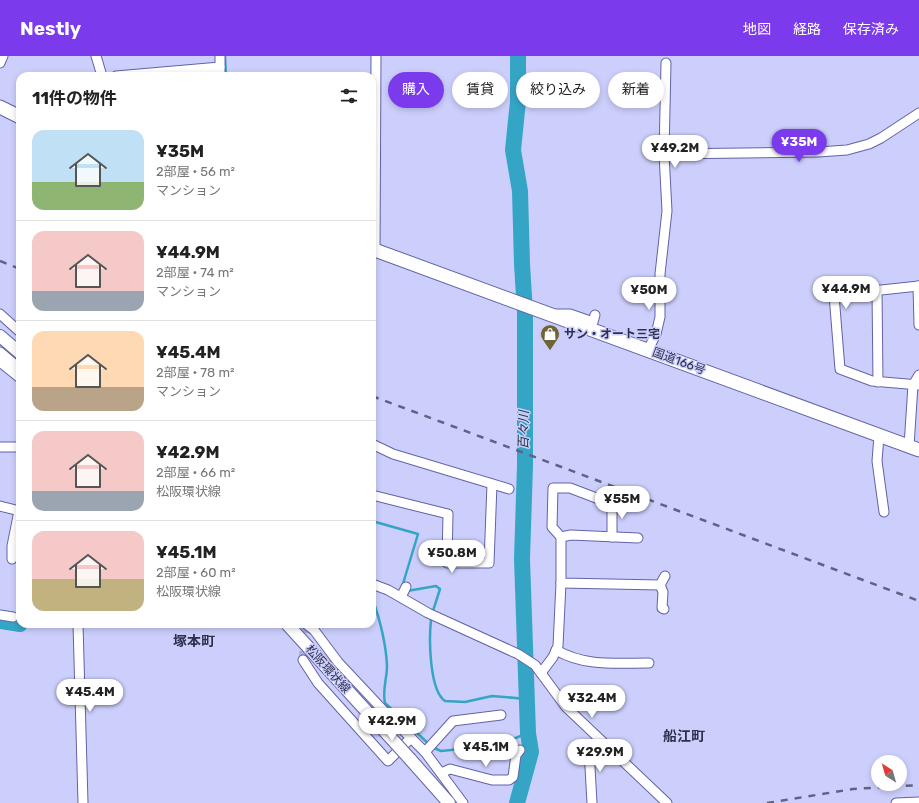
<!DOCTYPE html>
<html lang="ja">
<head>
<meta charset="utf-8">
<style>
  :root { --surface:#fff; --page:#f6f6f6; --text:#222; --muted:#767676; --line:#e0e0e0; --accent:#7c3aed }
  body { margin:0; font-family:Rubik,"Noto Sans JP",sans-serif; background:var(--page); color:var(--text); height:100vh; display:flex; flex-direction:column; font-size:15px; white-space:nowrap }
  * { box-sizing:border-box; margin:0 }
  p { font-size:13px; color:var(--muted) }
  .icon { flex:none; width:22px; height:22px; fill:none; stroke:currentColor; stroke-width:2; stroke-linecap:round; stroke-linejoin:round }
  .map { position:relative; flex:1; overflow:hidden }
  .drawer { position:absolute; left:16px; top:16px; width:360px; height:556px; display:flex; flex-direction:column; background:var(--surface); border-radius:12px; box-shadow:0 2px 6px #0003 }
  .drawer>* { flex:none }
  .banner { position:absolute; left:388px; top:16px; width:380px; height:36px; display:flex; gap:8px }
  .needle { width:26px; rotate:323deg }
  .controls { position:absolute; left:871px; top:699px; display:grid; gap:8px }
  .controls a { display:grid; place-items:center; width:36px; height:36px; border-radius:50%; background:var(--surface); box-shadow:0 2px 6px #0003; font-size:20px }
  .price { position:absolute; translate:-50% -34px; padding:0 9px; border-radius:14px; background:#fff; color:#222; font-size:13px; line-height:26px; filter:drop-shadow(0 1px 2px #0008) }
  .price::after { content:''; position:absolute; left:50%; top:24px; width:12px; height:9px; margin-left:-6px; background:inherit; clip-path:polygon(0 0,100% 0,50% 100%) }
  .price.on { background:var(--accent); color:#fff }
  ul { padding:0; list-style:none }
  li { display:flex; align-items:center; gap:12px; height:100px; padding:0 16px }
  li+li { border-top:1px solid var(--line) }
  li span { display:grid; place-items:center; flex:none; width:112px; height:80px; border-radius:12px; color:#555 }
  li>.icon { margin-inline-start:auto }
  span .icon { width:48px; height:48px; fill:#fffc; stroke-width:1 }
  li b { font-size:17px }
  h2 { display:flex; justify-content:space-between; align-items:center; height:48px; padding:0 16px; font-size:17px }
  .tag { padding:0 14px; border-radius:18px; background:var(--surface); box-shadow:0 2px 6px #0003; font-size:14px; line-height:36px }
  .tag.on { background:var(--accent); color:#fff }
  header { display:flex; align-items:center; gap:24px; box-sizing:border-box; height:56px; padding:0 20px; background:var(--accent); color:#fff }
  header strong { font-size:19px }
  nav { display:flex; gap:22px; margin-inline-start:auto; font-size:14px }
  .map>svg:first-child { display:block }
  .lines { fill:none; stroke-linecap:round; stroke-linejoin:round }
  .stream { stroke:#35a5c6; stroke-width:2.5 }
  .river { stroke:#35a5c6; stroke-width:16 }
  .minor-tunnel { stroke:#acafd9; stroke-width:9; stroke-dasharray:9 4.5; stroke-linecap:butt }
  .minor-casing { stroke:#6263a6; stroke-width:11 }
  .major-casing { stroke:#6263a6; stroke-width:14 }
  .highway-casing { stroke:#6263a6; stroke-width:15 }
  .minor { stroke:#fff; stroke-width:9 }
  .major { stroke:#fff; stroke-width:12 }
  .highway { stroke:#fff; stroke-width:13 }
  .rail { stroke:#606284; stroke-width:2.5; stroke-dasharray:7 7; stroke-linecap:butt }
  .major-bridge-casing { stroke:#6263a6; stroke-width:14; stroke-linecap:butt }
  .major-bridge { stroke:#fff; stroke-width:12 }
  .labels { text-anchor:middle; stroke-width:3; stroke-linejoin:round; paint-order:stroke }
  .poi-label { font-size:12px; font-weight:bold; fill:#2e2f4c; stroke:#cccffc; text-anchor:start }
  .street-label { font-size:12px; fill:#2e2f4c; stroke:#cccffc }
  .water-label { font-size:13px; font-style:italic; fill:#1a323a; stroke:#cccffc }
  .quarter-label { font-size:14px; font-weight:bold; fill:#2e2f4c; stroke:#cccffc }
</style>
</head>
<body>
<header>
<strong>Nestly</strong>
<nav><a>地図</a><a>経路</a><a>保存済み</a></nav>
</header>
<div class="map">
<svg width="919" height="747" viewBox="0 0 919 747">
  <rect width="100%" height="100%" fill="#cccffc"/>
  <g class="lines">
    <g class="stream">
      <path d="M225,0L226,20"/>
      <path d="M372,465L418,478L402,531"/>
      <path d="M407,535L436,530L440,533L433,555"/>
      <path d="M372,541C380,564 386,586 387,610C387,623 382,634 385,647L432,691L441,695L451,694L513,683L528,677"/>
      <path d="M431,564C429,582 429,634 445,645L465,646L492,640L527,643"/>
    </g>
    <g class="river">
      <path d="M0,565L20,568"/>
      <path d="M517,747L531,696L528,677L522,503L525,409V257L522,208L520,135L513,94L518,45V0"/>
    </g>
    <path class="minor-tunnel" d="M303,604L306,569"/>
    <defs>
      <g id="minor">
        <path d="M96,0L102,20"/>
        <path d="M0,7L3,0"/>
        <path d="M116,20L220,11"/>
        <path d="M220,20V0"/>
        <path d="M664,98L818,96L847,94L869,88L881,82L919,57"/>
        <path d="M375,194L376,0"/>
        <path d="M918,230L919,269"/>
        <path d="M919,230L834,239L840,313L872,325L919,329"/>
        <path d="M877,234L878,326"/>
        <path d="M0,258L20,276"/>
        <path d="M557,258H570L593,266L595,259"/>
        <path d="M648,294L656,278L660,261V218L667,155L664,98L666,7"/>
        <path d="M0,296L20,313"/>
        <path d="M0,306L20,322"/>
        <path d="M879,380L877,405L884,456"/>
        <path d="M372,388L393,398L509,433"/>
        <path d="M909,390L913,329L919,319"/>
        <path d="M0,391H20"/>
        <path d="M372,439L448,458L447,507H489L492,428"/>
        <path d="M0,450L20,455"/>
        <path d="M561,481L571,479L638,482"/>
        <path d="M612,481V448L570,432H553L552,471L561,481V527L660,529"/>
        <path d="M12,503V490L19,455"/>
        <path d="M372,528L388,534L428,557L518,598L535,609L566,651L667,747"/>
        <path d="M401,541L406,531"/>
        <path d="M664,553L662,552L663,536L660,529L665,520"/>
        <path d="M0,559L13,561"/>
        <path d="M78,568L83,747"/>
        <path d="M306,568L314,574L338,606L382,653L425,696L463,747"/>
        <path d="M556,594C585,611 617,607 649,607"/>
        <path d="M303,604L318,627L388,705L411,682"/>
        <path d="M541,617L553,601L558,590L561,527"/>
        <path d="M425,696L453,665L501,659"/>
        <path d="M441,717L450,713L492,724H509L513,721L516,699L520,694"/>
        <path d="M592,747L589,693L599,683"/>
        <path d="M896,747L919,746"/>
      </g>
      <g id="major">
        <path d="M0,280L20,297"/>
        <path d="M410,703L449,747"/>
      </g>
      <g id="highway">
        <path d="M0,51L20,61"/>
        <path d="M372,193L919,394"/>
      </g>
    </defs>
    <use href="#minor" class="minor-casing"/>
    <use href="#major" class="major-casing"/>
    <use href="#highway" class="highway-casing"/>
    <use href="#minor" class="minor"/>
    <use href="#major" class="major"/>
    <use href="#highway" class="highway"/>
    <g class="rail">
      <path d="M0,205L20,213"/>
      <path d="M372,340L919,545"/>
      <path d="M767,747L853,733L919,729"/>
    </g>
    <defs>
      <path id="major-bridge" d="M287,568L410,703"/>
    </defs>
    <use href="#major-bridge" class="major-bridge-casing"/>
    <use href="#major-bridge" class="major-bridge"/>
  </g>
  <defs>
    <symbol id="shop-pin" viewBox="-11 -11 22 30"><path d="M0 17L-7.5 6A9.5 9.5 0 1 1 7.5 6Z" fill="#6d6633" stroke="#cccffc"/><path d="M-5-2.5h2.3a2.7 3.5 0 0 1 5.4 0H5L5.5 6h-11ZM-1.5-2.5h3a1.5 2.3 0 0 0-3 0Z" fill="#fff"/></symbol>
  </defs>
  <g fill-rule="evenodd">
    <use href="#shop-pin" x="539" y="267" width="22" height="30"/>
  </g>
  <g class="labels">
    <g class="poi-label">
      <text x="564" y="282">サン・オート三宅</text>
    </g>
    <g class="street-label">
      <text transform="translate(679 305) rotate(20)" y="4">国道166号</text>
      <text transform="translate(328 613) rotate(48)" y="4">松阪環状線</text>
    </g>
    <g class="water-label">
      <text transform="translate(523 374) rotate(-89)" y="5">百々川</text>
    </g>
    <g class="quarter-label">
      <text x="194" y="590">塚本町</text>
      <text x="684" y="685">船江町</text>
    </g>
  </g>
</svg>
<div class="controls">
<a><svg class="needle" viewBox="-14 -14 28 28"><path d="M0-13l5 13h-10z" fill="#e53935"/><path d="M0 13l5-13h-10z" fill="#767676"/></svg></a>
</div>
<b class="price on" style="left:799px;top:107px">¥35M</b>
<b class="price" style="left:675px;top:113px">¥49.2M</b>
<b class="price" style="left:846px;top:254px">¥44.9M</b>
<b class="price" style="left:649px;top:255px">¥50M</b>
<b class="price" style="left:622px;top:464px">¥55M</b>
<b class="price" style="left:452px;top:518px">¥50.8M</b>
<b class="price" style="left:90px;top:657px">¥45.4M</b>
<b class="price" style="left:592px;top:663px">¥32.4M</b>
<b class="price" style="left:392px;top:686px">¥42.9M</b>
<b class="price" style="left:486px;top:712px">¥45.1M</b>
<b class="price" style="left:600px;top:717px">¥29.9M</b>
<div class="banner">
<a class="tag on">購入</a>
<a class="tag">賃貸</a>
<a class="tag">絞り込み</a>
<a class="tag">新着</a>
</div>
<section class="drawer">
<h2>11件の物件<svg class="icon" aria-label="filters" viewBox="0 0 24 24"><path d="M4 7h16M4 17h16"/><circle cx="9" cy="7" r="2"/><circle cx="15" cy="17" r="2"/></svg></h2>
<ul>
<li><span style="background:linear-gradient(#bfe0f5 65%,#8fb573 0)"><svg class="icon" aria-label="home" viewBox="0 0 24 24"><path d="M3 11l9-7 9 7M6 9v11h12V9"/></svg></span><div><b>¥35M</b><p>2部屋 · 56 m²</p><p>マンション</p></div></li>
<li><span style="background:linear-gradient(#f6c9c9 75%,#9aa5b1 0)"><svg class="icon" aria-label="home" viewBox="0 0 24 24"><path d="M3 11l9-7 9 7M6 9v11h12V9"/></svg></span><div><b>¥44.9M</b><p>2部屋 · 74 m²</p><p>マンション</p></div></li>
<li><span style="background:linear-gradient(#ffd9b3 70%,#b9a48a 0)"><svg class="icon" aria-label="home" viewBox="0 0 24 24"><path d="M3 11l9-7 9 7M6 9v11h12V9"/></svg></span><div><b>¥45.4M</b><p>2部屋 · 78 m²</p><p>マンション</p></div></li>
<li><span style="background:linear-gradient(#f6c9c9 75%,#9aa5b1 0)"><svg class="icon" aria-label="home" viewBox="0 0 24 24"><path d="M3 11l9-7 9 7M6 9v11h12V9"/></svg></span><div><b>¥42.9M</b><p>2部屋 · 66 m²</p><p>松阪環状線</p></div></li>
<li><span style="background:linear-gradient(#f6c9c9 60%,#c2b280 0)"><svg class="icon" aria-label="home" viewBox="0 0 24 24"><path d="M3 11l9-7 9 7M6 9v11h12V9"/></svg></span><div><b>¥45.1M</b><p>2部屋 · 60 m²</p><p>松阪環状線</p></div></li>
</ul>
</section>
</div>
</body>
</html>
